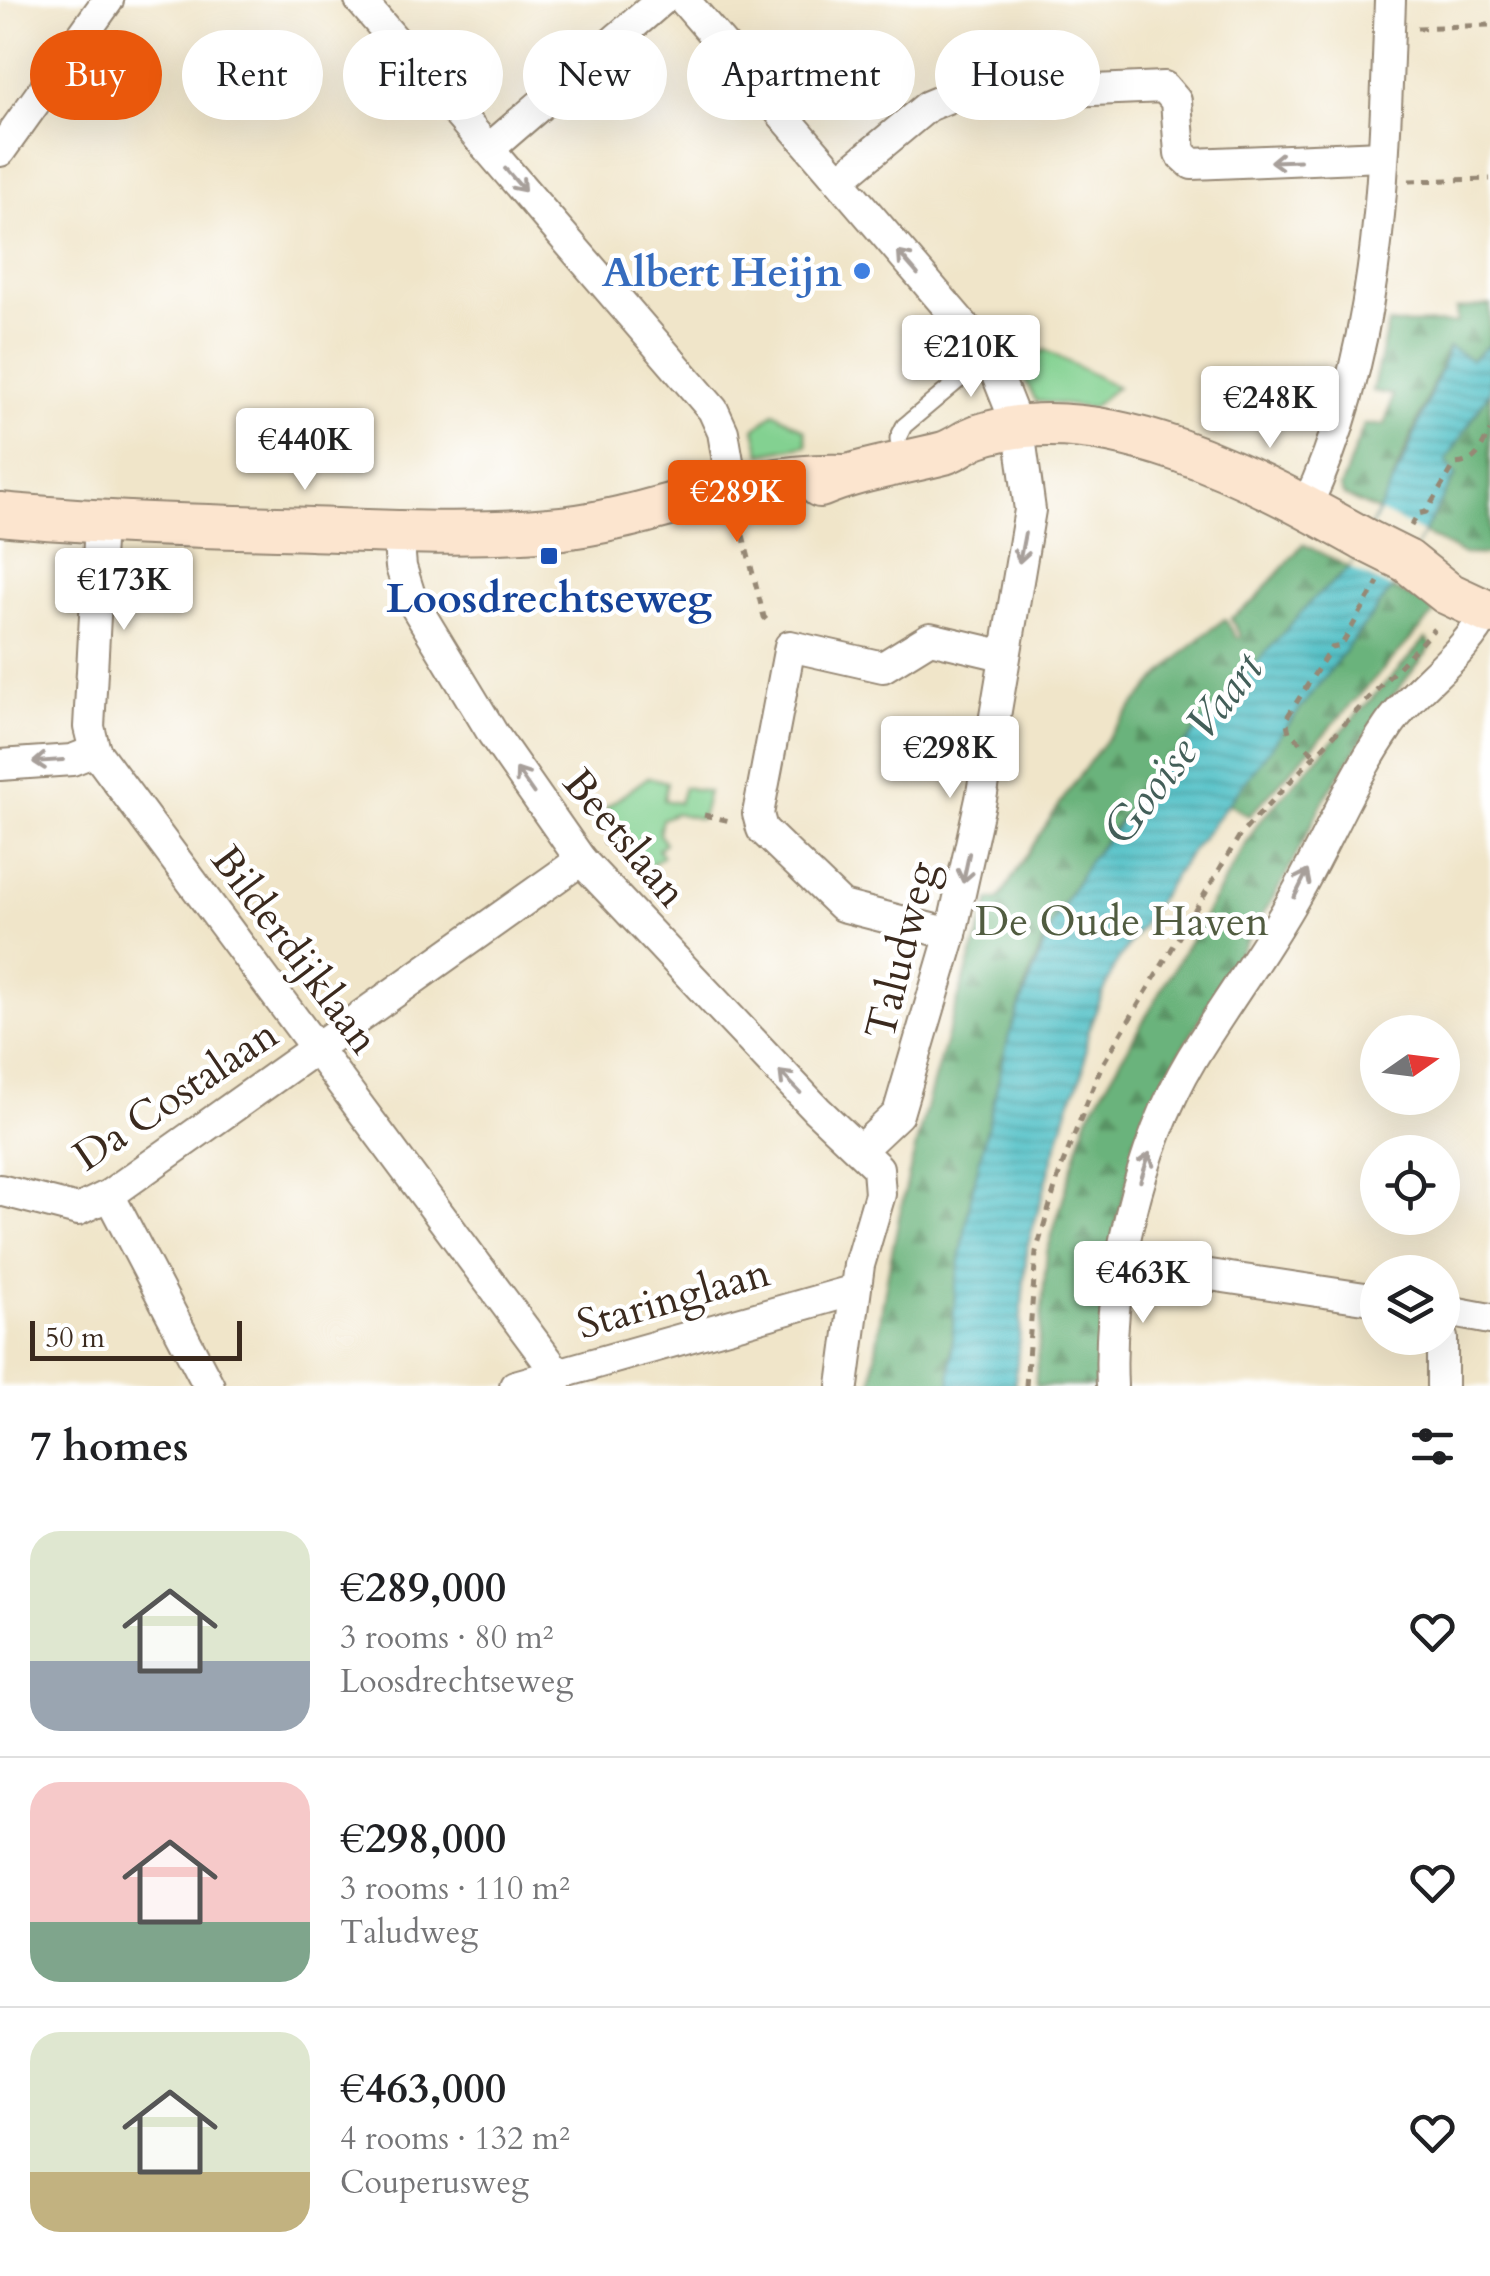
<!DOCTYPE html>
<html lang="en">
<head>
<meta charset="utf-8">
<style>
  :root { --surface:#fff; --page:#f6f6f6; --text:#202124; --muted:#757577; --line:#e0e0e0; --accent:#ea580c }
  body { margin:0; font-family:Cardo,serif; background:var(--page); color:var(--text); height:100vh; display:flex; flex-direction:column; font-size:38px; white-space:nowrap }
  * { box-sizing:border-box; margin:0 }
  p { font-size:32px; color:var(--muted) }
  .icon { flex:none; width:55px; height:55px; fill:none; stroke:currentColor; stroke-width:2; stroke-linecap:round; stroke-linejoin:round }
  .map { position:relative; height:1386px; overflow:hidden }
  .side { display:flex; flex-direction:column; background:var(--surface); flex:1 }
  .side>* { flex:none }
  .guide { position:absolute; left:30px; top:30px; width:1430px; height:90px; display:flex; gap:20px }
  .needle { width:65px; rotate:76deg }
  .controls { position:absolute; left:1360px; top:1015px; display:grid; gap:20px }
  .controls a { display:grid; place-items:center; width:100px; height:100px; border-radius:50%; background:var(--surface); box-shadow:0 10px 40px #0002; font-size:50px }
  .scale { position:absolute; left:30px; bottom:25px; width:212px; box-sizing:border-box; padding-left:10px; border:5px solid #3b2a1e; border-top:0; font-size:28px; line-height:35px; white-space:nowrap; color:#3b2a1e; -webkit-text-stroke:8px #fff; paint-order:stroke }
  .price { position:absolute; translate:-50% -85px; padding:0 22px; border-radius:10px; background:#fff; color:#222; font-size:32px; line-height:65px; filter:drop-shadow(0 2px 5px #0008) }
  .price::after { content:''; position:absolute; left:50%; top:60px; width:30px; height:22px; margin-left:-15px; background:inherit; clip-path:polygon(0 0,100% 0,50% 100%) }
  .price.active { background:var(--accent); color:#fff }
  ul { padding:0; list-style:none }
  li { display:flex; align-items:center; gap:30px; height:250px; padding:0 30px }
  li+li { border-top:2px solid var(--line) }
  li span { display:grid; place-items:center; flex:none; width:280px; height:200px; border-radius:30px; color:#555 }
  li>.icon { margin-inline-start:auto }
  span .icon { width:120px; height:120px; fill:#fffc; stroke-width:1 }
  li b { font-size:42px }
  h2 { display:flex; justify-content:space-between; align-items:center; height:120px; padding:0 30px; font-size:42px }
  .tag { padding:0 35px; border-radius:45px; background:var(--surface); box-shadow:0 10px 40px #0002; font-size:35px; line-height:90px }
  .tag.active { background:var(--accent); color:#fff }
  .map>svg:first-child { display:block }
  .green { fill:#83d191; stroke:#5f7e58; stroke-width:2.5 }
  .forest { fill:url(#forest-firs); stroke:#526e4c; stroke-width:2.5 }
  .water { fill:url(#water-rules); stroke:#477672; stroke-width:2.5 }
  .pier { fill:#f0e5c9 }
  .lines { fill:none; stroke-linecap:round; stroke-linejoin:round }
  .lane-casing { stroke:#968874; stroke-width:19 }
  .street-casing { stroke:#968874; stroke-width:34 }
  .secondary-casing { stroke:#968874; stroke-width:46 }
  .path { stroke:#968874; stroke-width:5; stroke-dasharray:8 8; stroke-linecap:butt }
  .lane { stroke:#fff; stroke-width:15 }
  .street { stroke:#fff; stroke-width:30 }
  .secondary { stroke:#fce5cf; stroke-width:42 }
  .secondary-bridge-casing { stroke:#968874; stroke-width:46; stroke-linecap:butt }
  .secondary-bridge { stroke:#fce5cf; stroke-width:42 }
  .oneway { stroke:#a79f9a }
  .shop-dot { fill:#3f7fe0; stroke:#fff; stroke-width:4 }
  .transit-dot { fill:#1a4fb4; stroke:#fff; stroke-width:4 }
  .labels { text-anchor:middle; stroke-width:9; stroke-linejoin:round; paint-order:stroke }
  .shop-label { font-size:42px; font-weight:bold; fill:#366cbe; stroke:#fff; text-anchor:end }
  .transit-label { font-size:42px; font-weight:bold; fill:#164399; stroke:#fff }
  .street-label { font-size:42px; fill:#3b2a1e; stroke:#fff }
  .park-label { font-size:42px; fill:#515c40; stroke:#fff }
  .water-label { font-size:45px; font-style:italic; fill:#435f59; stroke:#fff }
</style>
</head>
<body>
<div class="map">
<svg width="1490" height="1386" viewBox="0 0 1490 1386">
  <defs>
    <pattern id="forest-firs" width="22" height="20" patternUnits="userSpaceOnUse" patternTransform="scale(2.5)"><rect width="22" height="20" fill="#6ab37b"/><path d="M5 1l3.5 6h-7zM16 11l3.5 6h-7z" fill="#589264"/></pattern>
    <pattern id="water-rules" width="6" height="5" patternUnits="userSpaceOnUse" patternTransform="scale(2.5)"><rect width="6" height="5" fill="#53c1c7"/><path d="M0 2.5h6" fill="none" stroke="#469da1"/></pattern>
  </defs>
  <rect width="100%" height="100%" fill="#fff"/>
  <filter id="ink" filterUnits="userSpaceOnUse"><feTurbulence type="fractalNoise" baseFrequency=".01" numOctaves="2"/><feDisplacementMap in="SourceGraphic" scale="20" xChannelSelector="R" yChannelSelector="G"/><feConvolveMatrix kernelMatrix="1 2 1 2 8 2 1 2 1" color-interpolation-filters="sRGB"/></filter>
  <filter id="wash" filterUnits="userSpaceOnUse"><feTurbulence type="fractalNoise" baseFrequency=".0048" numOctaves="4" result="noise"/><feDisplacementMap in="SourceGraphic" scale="40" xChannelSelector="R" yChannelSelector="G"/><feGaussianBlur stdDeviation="2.25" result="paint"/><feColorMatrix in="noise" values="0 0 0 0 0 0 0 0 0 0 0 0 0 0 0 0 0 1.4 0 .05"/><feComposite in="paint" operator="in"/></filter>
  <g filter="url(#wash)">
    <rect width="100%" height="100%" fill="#f0e5c9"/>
    <g class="green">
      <path d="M1045,350L1117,387L1091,408L1036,401L1018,366Z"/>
      <path d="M774,412L805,430L807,445L761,454L755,429Z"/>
      <path d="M648,777L667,782L664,800L679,803L684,787L708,792L701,819L675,813L662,819L659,834L665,843L658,849L663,856L643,872L613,830L618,825L605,808Z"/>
    </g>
    <g class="forest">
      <path d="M1490,305V344L1471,360L1448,348L1380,512L1344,496L1340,488L1364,425H1385L1393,395L1372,391L1388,324L1457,323L1456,309Z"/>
      <path d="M1490,391V555L1463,554L1423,533L1455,476L1445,462Z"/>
      <path d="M1303,544L1350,568C1305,602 1272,648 1235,689C1175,754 1113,819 1068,895C1022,971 1006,1055 985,1139C965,1221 952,1301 950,1386H872C888,1220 938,1058 990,900H999C1055,807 1136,682 1225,619L1237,638L1241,636L1231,618L1255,600Z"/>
      <path d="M1392,589L1427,604L1434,614L1249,816L1227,803Z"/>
      <path d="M1426,639L1432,646L1376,718L1327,794L1283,881L1172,1066L1142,1126L1115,1228L1101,1386H1035L1047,1252L1087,1118L1258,823Z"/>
    </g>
    <path class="water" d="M1490,344V391L1446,461L1456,475L1392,589L1182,864L1114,967L1088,1030L1083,1072L1069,1105L1027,1248L1015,1386H950L955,1289L971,1196L1009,1035L1051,926L1087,864L1153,780L1313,599L1350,568L1406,456L1449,347L1471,360Z"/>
    <path class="pier" d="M1380,512L1423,533L1392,589L1350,568Z"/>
  </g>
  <g filter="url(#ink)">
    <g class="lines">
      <defs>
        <path id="lane" d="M900,460L898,438L904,426L989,355"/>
        <g id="street">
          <path d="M360,0L713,410L723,432L736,508"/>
          <path d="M684,0L989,355L1019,430L1030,510L981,799L951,934L898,1114L861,1149"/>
          <path d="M489,149L662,0"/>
          <path d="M0,151L108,0"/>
          <path d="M839,180L928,106L952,96L1164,87L1176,101L1180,153L1192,164L1382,156"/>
          <path d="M1306,507C1382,348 1384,172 1390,0"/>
          <path d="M100,523L89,727L95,751L557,1373L554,1386"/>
          <path d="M398,532L401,567L411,599L493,734L581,860L817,1110L878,1168L880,1194L859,1265L843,1386"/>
          <path d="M0,765L72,760L95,751"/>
          <path d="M951,934L842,906L762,829L758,814L790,646L883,667L930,638L1002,655"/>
          <path d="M0,1190L78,1210L109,1195L581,860"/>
          <path d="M109,1195L209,1386"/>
          <path d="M1123,1262L1378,1300"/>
          <path d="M1442,1310L1490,1319"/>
          <path d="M1442,1338V1386"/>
          <path d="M515,1386L855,1290"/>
          <path d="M1112,1386C1107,1282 1139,1147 1192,1058C1225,1004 1263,953 1294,898C1328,839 1349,783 1389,725C1418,684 1465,656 1487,611"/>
        </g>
        <g id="secondary">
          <path d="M820,486C860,469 902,464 944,453C957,449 966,440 978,436C1101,394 1260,481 1365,540"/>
          <path d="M0,514C104,524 207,526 311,529C395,532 479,536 562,528C659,517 743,472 845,476"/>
          <path d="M1407,561L1447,593L1490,613"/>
        </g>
      </defs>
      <use href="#lane" class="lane-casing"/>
      <use href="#street" class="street-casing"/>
      <use href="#secondary" class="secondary-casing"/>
      <g class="path">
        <path d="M1417,28L1490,25"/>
        <path d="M1409,181L1490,179"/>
        <path d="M1411,526L1418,514L1426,512L1455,464C1479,462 1479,450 1490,431"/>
        <path d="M743,535L764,617L770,624"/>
        <path d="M1313,753L1289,732L1286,719L1331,648L1341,646L1378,582"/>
        <path d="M704,815L730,821"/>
        <path d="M603,845L617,836"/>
        <path d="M1026,1386L1036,1252L1060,1171L1101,1067L1240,835L1434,629"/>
      </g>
      <use href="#lane" class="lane"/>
      <use href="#street" class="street"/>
      <use href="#secondary" class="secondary"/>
      <defs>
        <path id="secondary-bridge" d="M1365,540L1407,561"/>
      </defs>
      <use href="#secondary-bridge" class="secondary-bridge-casing"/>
      <use href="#secondary-bridge" class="secondary-bridge"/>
    </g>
    <defs><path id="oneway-shaft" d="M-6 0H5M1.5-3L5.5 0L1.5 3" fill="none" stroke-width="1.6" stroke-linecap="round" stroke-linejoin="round" transform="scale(2.5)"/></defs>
    <g class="oneway">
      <use href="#oneway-shaft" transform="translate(1285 161) rotate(178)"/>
      <use href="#oneway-shaft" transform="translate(515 180) rotate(49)"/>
      <use href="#oneway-shaft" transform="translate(908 263) rotate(-131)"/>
      <use href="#oneway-shaft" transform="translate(1022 548) rotate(101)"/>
      <use href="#oneway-shaft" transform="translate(48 761) rotate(176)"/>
      <use href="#oneway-shaft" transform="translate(525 781) rotate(-125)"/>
      <use href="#oneway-shaft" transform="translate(966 868) rotate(102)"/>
      <use href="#oneway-shaft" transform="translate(1301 884) rotate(-64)"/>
      <use href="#oneway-shaft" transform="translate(790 1082) rotate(-134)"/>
      <use href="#oneway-shaft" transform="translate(1145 1167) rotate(-72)"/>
    </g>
  </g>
  <circle class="shop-dot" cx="862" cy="271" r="10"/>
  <rect class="transit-dot" x="539" y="546" width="20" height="20" rx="5"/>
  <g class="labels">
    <g class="shop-label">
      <text x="842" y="286">Albert Heijn</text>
    </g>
    <g class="transit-label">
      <text x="549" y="612">Loosdrechtseweg</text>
    </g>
    <g class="street-label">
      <text transform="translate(626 837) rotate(50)" y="15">Beetslaan</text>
      <text transform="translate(296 949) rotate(53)" y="15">Bilderdijklaan</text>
      <text transform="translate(900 950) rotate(-76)" y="15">Taludweg</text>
      <text transform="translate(175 1094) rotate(-34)" y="15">Da Costalaan</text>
      <text transform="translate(673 1297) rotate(-16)" y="15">Staringlaan</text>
    </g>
    <g class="park-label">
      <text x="1122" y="935">De Oude Haven</text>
    </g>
    <g class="water-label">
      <text transform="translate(1182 748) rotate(-52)" y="16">Gooise Vaart</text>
    </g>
  </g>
</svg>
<div class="controls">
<a><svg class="needle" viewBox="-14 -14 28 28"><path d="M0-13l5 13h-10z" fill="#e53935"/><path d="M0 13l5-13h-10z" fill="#757577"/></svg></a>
<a><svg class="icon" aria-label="locate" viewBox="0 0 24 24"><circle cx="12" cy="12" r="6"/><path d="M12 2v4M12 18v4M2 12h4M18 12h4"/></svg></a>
<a><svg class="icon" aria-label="layers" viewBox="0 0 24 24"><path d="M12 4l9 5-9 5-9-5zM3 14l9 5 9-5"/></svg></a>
</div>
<div class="scale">50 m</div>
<b class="price" style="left:971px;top:400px">€210K</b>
<b class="price" style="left:1270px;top:451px">€248K</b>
<b class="price" style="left:305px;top:493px">€440K</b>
<b class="price active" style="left:737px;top:545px">€289K</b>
<b class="price" style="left:124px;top:633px">€173K</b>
<b class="price" style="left:950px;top:801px">€298K</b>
<b class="price" style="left:1143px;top:1326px">€463K</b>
<div class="guide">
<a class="tag active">Buy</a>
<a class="tag">Rent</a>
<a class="tag">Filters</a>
<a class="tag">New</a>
<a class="tag">Apartment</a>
<a class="tag">House</a>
</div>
</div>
<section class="side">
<h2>7 homes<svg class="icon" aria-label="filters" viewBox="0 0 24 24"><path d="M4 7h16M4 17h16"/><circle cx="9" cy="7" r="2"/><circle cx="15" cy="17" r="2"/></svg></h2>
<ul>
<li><span style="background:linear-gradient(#dfe7d0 65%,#9aa5b1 0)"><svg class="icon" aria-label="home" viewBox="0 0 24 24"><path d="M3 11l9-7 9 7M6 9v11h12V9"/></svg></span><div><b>€289,000</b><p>3 rooms · 80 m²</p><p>Loosdrechtseweg</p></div><svg class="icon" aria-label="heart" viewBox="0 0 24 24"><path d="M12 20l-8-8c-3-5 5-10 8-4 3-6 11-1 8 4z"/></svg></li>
<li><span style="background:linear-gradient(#f6c9c9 70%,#7fa58c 0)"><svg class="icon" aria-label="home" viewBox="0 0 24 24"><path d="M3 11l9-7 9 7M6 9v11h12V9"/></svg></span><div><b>€298,000</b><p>3 rooms · 110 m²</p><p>Taludweg</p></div><svg class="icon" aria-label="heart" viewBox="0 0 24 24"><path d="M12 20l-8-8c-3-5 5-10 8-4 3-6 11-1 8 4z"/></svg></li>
<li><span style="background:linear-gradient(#dfe7d0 70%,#c2b280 0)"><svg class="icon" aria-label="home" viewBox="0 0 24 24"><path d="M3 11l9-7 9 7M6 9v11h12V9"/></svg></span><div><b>€463,000</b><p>4 rooms · 132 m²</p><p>Couperusweg</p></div><svg class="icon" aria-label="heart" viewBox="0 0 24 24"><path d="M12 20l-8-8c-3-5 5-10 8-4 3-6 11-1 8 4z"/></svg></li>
</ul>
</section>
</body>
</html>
